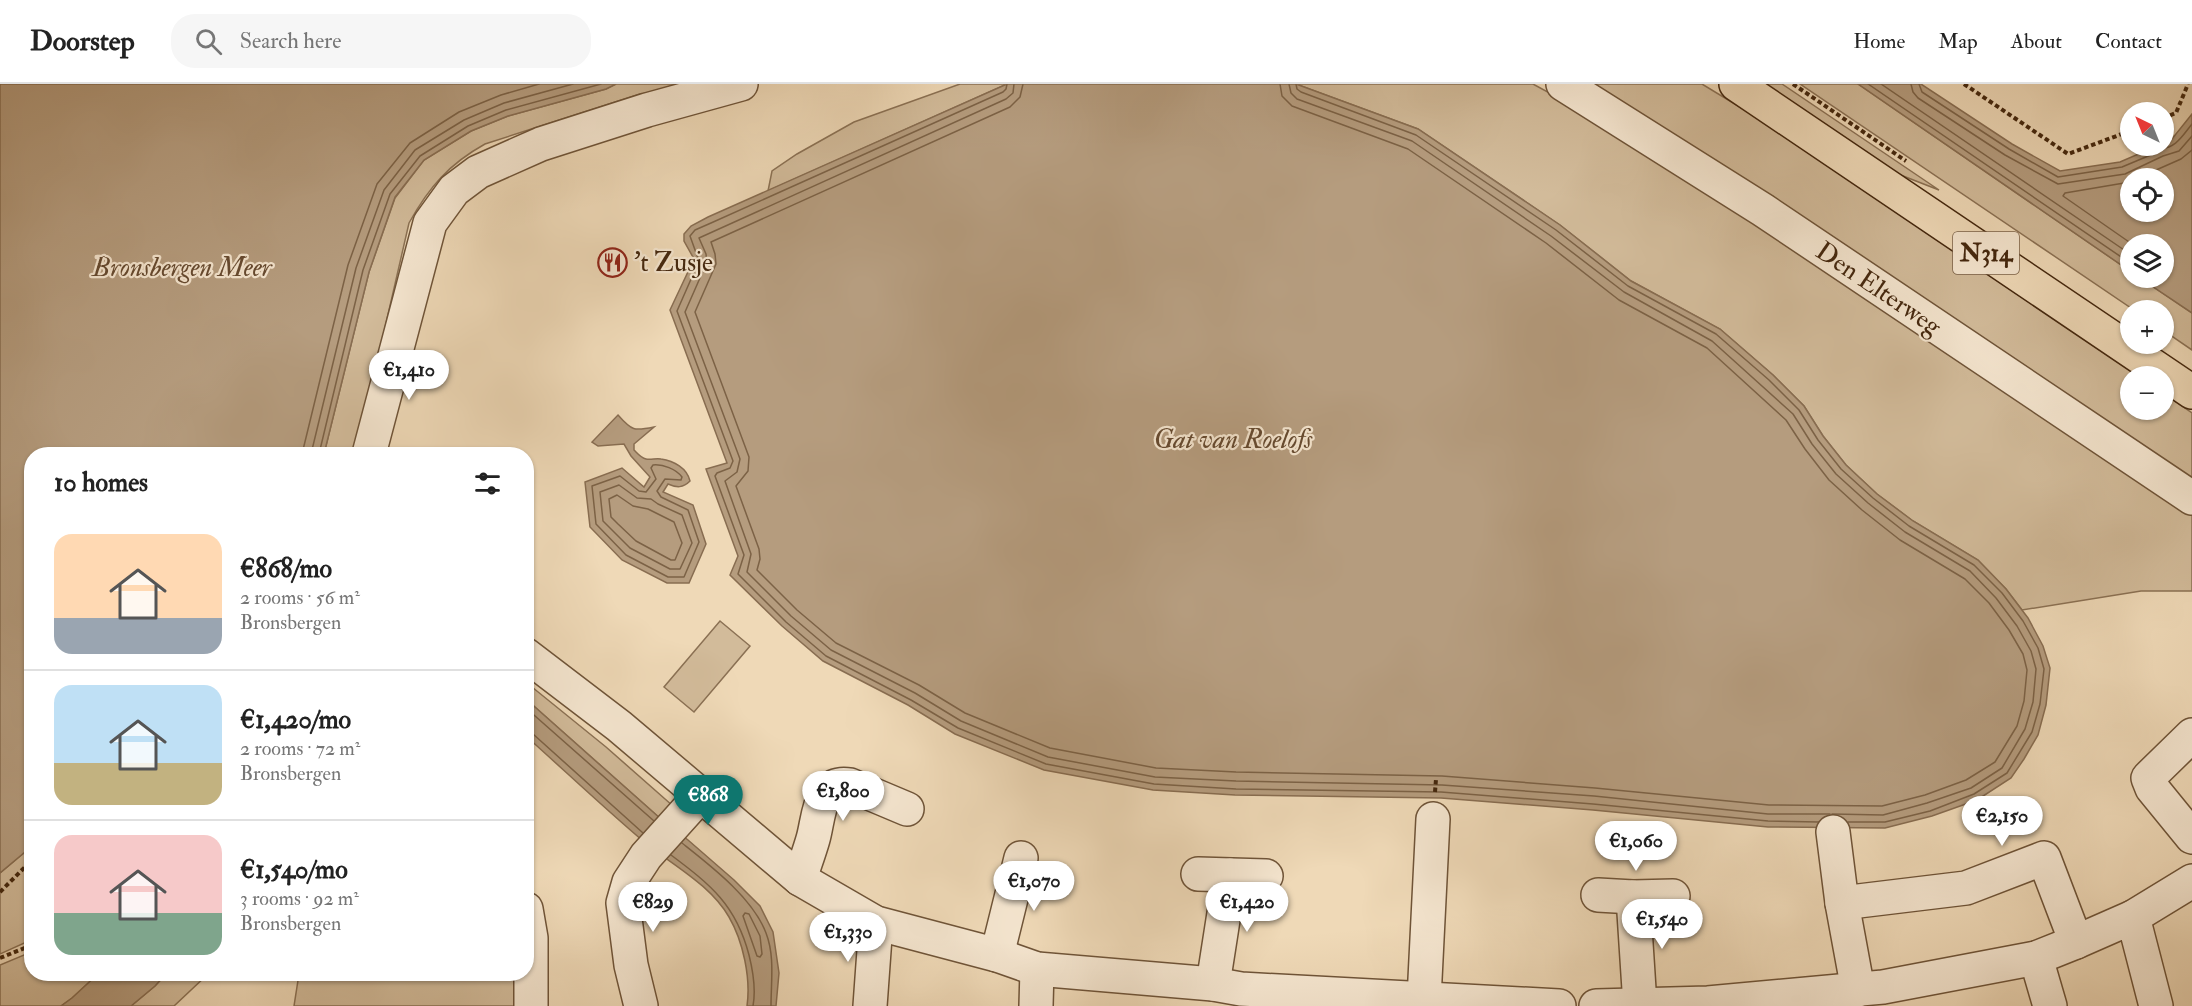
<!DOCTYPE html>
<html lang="en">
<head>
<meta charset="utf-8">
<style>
  :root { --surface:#fff; --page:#f6f6f6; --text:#222; --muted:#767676; --line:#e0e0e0; --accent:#0f766e }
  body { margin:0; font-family:"IM FELL Double Pica",serif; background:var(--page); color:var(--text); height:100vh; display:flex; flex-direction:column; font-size:22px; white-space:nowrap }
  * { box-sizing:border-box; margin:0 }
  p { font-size:20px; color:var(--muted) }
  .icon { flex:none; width:33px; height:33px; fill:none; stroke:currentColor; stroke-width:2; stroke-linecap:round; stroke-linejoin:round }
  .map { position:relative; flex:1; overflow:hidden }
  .panel { position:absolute; left:24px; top:363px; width:510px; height:534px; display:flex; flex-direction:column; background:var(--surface); border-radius:24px; box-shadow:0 2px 4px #0004 }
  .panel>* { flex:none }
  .needle { width:39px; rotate:317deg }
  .controls { position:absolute; left:2120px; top:18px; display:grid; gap:12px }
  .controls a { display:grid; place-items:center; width:54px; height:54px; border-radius:50%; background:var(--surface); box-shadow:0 2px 4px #0004; font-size:30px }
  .price { position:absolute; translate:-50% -51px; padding:0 14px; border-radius:21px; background:#fff; color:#222; font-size:20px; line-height:39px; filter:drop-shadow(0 2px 3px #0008) }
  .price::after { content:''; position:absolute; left:50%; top:36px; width:18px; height:14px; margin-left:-9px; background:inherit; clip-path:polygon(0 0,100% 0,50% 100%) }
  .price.selected { background:var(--accent); color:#fff }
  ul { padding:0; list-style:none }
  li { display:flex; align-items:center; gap:18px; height:150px; padding:0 30px }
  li+li { border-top:2px solid var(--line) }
  li span { display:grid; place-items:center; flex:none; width:168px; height:120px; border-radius:18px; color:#555 }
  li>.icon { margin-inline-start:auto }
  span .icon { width:72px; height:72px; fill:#fffc; stroke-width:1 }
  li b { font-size:26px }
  h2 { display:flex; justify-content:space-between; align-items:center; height:72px; padding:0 30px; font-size:26px }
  header { display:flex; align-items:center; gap:36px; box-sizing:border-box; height:84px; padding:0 30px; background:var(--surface); border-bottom:2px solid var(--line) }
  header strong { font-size:28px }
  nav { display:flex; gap:33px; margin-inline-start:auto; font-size:21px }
  .search { width:420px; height:54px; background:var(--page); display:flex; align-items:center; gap:15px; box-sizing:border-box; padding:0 21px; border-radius:24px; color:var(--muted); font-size:22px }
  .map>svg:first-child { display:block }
  .green { fill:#d2bb9a; stroke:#8b7154; stroke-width:1.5 }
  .water { fill:#b59c7e; stroke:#886d51; stroke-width:1.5; fill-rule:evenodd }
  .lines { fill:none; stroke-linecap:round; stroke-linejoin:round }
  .shore { stroke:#7c6246; stroke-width:1.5 }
  .minor-casing { stroke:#6f5438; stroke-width:36 }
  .major-casing { stroke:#44270e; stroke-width:36 }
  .path { stroke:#44270e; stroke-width:4; stroke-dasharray:4.5 3; stroke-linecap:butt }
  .minor { stroke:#f5e6d0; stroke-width:33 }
  .major { stroke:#efd9b7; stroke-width:33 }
  .labels { text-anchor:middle; stroke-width:4.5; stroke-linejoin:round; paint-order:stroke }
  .shield { fill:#f5e6d0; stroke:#796048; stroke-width:1.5 }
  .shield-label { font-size:24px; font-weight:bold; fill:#44270e }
  .poi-label { font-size:26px; fill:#44270e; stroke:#f5e6d0; text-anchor:start }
  .street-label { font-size:26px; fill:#44270e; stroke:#f5e6d0 }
  .water-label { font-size:27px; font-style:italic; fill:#664a30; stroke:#f5e6d0 }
</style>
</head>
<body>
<header>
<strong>Doorstep</strong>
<div class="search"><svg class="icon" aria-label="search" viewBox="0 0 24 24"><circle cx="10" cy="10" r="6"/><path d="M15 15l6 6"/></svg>Search here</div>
<nav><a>Home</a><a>Map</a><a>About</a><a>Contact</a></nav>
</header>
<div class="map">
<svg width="2192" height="922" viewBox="0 0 2192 922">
  <rect width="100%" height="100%" fill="#efd9b7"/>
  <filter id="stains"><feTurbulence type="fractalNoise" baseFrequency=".00333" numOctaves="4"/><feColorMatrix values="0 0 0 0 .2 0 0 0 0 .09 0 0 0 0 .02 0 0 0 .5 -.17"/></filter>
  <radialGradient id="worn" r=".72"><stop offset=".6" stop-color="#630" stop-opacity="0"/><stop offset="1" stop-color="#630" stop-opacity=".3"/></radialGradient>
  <g class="green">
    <path d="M616,0H695L640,10L485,60C449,80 429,103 409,139L356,370H324L369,188L395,114L424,76L471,47L508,32L606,5Z"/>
    <path d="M960,0H1007L768,107L772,87L797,70L854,38Z"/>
    <path d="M1296,0H1533L1627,51L2192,431V507H2141L2022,526L2006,505L1978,476L1913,437L1877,410L1846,381L1823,352L1804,322L1773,291L1720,245L1631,197L1560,141L1418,45Z"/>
    <path d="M1581,0H1702L1748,28L2138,292H2130V326H2163V309L2192,329V402Z"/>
    <path d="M1759,0H1782L1939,106L1898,90Z"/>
    <path d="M1800,0H1858L2130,187V194H2140L2192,229V266L2163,246V226H2134Z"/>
    <path d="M720,537L750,562L694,628L664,603Z"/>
    <path d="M527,599L606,663L673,722L662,736L527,616Z"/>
    <path d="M31,763V856L0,870V789Z"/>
    <path d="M31,868L32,890H98L72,914L61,922H0V881Z"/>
    <path d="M166,890H208L174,922H131L155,902Z"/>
    <path d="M299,890H523L519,922H294Z"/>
  </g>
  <g class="water">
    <path d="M0,0H616L606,5L508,32L471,47L424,76L395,113L369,188L324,370H32L31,763L0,789Z"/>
    <path d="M1007,0H1296L1418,45L1560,141L1631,197L1720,245L1773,291L1804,322L1823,352L1846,381L1877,410L1913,437L1978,476L2006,505L2028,534L2043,562L2050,584L2046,621L2038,651L2024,675L2011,694L1977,716L1932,732L1885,744L1768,743L1593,726L1441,714L1235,711L1153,706L1044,686L955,650L908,621L823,577L782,542L730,491L738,472L706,385L727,379L670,226L694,175L684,157V150L691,142L708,133Z"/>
    <path d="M1858,0H1921L2012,60L2060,87L2120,78L2157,62H2163V59L2172,55L2192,30V229L2140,194H2163V160H2130V187ZM2163,94V128H2130V94Z"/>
    <path d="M618,331C632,347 634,347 654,343L634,360V366C638,370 641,374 646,375C651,376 656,374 661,375C674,377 687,384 690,397C683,404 677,404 668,400L663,408L693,421L706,460L689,499H667L622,476L590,443L585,398L622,384L644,403L650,393L631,372L624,360L598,362L592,358Z"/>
    <path d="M527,616L662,736L688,756L734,796L760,822L773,848L779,889L776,922H747C751,894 743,857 729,833C710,800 672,781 643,757C603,723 565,687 527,653Z"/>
    <path d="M98,890H166L155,902L131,922H61L72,914Z"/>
  </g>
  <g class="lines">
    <g class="shore">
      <path d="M1007,0L1006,5L1003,8L711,139L695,146L690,152L699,177L677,227L733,377L730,384L717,389L715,392L744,471L738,490L786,538L826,572L911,616L958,644L1046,680L1154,700L1236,705L1441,708L1593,720L1768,737L1819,738"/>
      <path d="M1014,0L1013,9L1006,15L699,154L706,170L707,178L685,228L740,375L737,388L725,397L751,470L747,488L791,532L831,566L915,609L961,637L1048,673L1155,693L1236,697L1442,701L1594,712L1768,730H1830"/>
      <path d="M1023,0L1020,13L1010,23L711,158L715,170L716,180L695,228L749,373L748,387L736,402L759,465L760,475L757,486L797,526L836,559L919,601L965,629L1050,664L1156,684L1236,688L1442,692L1595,704L1769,721L1882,722L1925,711L1966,696L1995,678L2017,642L2024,617L2027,586L2023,570L2009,546L1989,519L1965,495L1900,456L1862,426L1829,396L1805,365L1786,336L1707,264L1619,216L1546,159L1408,65L1292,22L1282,12L1280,0"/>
      <path d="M1289,0L1291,9L1297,15L1412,57L1551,152L1624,208L1712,257L1793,330L1812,360L1836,390L1868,419L1905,448L1970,487L1996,514L2017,542L2031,567L2036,585L2033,618L2025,645L2002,684L1971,704L1927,719L1883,731L1832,730"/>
      <path d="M1296,0L1297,5L1301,8L1416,51L1556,146L1628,202L1716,250L1769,296L1799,326L1818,356L1841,385L1873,414L1909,442L1974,481L2002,509L2023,537L2038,564L2044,585L2040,620L2032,648L2007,689L1974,710L1930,727L1885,738H1848"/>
      <path d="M1868,0L2130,179"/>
      <path d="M1881,0L2130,170"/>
      <path d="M1911,0L1913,8L1918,14L2005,71L2058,100L2125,90L2163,72L2179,67L2192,52"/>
      <path d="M1919,0L1922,8L2009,65L2058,93L2122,83L2153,70L2159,64C2175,66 2183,51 2192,40"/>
      <path d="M2138,94L2181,75L2192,66"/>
      <path d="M2130,98L2065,109L2063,112L2132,160"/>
      <path d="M302,370L348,181L377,100L410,59L459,28L501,11L539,0"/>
      <path d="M311,370L356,184L384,106L415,66L464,36L504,19L573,0"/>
      <path d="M319,370L363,186L390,110L420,72L468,42L506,26L601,0"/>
      <path d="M653,381C663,380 676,385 682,393L681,396L665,395L657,407L661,413L688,426L699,458L684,493H668L626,471L596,440L592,402L620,392L639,407L646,408L656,395L651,384Z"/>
      <path d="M619,401L637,414L651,415L658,420L682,431L692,459L680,485H670L630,464L603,437L600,408Z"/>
      <path d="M617,411L633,422L648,425L674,438L682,459L675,476H671L636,457L618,440L611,433L609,415Z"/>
      <path d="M526,624L654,737"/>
      <path d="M526,649L533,650L643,749"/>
      <path d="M682,759C711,782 753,814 766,849C775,872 771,898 771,922"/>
      <path d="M671,771C711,801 736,821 749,871C753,887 756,906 753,922"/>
      <path d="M745,829L749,830L760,852L762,870L760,873L757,872L743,832Z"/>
    </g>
    <defs>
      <g id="minor">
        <path d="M1563,0L1763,126L2192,414"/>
        <path d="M369,370L430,139L454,106L478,88L541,60L647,26L741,0"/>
        <path d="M526,571L619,642L800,795L876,839L997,871L1037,885L1213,900L1241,905L1559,922"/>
        <path d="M2192,651L2148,694L2152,704L2192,753"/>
        <path d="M1833,748L1842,819L1858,906"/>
        <path d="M1198,790L1266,792"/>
        <path d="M800,795C804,782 809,769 813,755C819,735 818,695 850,701L907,725"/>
        <path d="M1598,811L1633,813L1673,812"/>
        <path d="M1633,813L1640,921"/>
        <path d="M1842,819L1966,804L2044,774L2076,858"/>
        <path d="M526,825L531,854V922"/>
        <path d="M2133,833L2192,797"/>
        <path d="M997,871L1021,774"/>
        <path d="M2036,874L2050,922"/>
        <path d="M1213,900L1230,791"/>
        <path d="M1424,915L1433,735"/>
        <path d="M641,922L631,881L623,819L629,798L646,772L700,712"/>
        <path d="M870,922L876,839"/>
        <path d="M1036,922L1037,885"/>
        <path d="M1596,922L1708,919L1883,903L2036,874L2076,858L2133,833L2156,922"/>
      </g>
      <path id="major" d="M1736,0L2192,308"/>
    </defs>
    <use href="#minor" class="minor-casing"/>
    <use href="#major" class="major-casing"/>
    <g class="path">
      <path d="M1793,0L1906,77"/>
      <path d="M1964,0L2068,70L2130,47"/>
      <path d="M2163,34L2176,29L2188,0"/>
      <path d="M1435,708L1436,695"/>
      <path d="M0,808L32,776"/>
      <path d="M0,874L32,861"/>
    </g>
    <use href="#minor" class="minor"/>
    <use href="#major" class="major"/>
  </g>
  <defs>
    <symbol id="restaurant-ring" viewBox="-11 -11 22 22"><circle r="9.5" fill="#f5e6d0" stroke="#8f2418" stroke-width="1.5"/><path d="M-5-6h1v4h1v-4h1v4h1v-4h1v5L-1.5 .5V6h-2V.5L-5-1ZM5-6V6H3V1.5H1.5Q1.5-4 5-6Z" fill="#8f2418"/></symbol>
  </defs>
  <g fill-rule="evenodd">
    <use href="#restaurant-ring" x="596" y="162" width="33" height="33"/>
  </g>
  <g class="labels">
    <rect class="shield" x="1953" y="148" width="66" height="42" rx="4.5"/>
    <g class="shield-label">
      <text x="1986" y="177">N314</text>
    </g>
    <g class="poi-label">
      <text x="634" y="187">'t Zusje</text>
    </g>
    <g class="street-label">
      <text transform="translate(1879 204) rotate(34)" y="9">Den Elterweg</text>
    </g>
    <g class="water-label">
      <text x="182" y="192">Bronsbergen Meer</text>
      <text x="1233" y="364">Gat van Roelofs</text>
    </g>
  </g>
  <rect width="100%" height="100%" filter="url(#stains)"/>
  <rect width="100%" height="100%" fill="url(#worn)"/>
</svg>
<div class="controls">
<a><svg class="needle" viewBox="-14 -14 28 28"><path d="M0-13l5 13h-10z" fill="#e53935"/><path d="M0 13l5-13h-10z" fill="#767676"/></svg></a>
<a><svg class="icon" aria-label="locate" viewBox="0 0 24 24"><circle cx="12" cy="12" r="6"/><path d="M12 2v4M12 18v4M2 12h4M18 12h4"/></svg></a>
<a><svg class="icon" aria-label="layers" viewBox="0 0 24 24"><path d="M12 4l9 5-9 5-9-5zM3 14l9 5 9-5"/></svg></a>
<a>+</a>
<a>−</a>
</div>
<b class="price" style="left:409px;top:317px">€1,410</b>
<b class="price" style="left:843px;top:738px">€1,800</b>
<b class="price selected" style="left:708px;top:742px">€868</b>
<b class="price" style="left:2002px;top:763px">€2,150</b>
<b class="price" style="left:1636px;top:788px">€1,060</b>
<b class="price" style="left:1034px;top:828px">€1,070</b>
<b class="price" style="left:653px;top:849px">€829</b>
<b class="price" style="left:1247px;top:849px">€1,420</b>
<b class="price" style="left:1662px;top:866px">€1,540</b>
<b class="price" style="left:848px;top:879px">€1,330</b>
<section class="panel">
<h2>10 homes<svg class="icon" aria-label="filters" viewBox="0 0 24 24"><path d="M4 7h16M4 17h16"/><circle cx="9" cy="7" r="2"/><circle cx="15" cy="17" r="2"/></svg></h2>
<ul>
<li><span style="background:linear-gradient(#ffd9b3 70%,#9aa5b1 0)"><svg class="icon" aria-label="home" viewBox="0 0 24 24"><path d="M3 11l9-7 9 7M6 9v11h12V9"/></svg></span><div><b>€868/mo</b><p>2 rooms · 56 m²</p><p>Bronsbergen</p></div></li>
<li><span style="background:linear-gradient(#bfe0f5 65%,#c2b280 0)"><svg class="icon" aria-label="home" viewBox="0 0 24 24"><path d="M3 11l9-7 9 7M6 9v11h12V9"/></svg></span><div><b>€1,420/mo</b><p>2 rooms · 72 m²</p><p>Bronsbergen</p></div></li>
<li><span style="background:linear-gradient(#f6c9c9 65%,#7fa58c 0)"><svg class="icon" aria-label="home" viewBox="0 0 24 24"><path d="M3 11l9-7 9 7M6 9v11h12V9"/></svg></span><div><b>€1,540/mo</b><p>3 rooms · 92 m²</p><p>Bronsbergen</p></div></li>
</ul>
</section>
</div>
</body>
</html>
